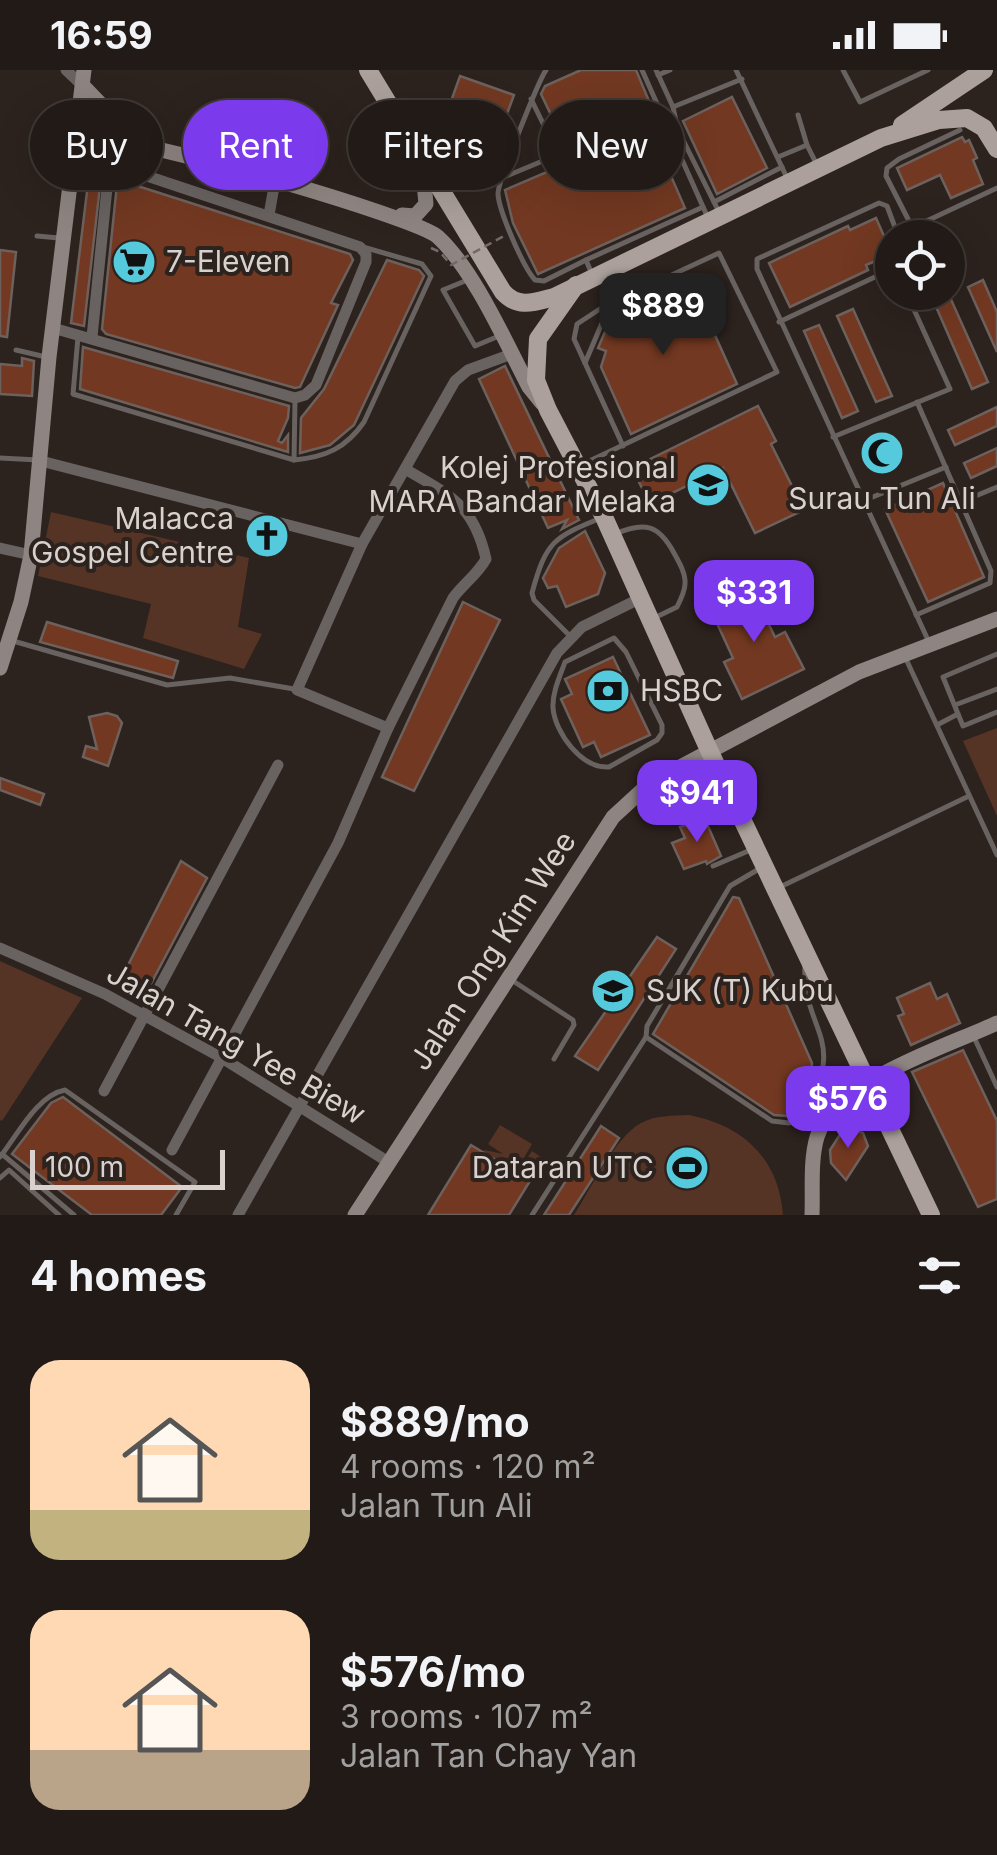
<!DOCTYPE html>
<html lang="en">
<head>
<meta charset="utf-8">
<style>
  :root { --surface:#211a16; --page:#29231f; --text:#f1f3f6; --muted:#a2a1a1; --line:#3e3835; --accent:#7c3aed }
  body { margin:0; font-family:Inter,sans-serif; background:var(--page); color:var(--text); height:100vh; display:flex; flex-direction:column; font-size:38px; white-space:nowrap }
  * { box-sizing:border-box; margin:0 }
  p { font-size:32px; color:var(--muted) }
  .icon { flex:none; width:55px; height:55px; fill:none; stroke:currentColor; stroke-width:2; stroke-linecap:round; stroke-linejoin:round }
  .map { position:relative; height:1145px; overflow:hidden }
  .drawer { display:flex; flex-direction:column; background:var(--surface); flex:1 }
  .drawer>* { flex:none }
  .banner { position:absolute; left:30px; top:30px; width:938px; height:90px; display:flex; gap:20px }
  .tools { position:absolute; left:875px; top:150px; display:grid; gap:20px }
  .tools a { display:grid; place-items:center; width:90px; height:90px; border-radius:50%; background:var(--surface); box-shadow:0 10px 40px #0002,0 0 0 2px var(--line); font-size:50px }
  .scale { position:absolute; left:30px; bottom:25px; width:195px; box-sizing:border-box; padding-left:10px; border:5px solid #d8d1ce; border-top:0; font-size:28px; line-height:35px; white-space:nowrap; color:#d8d1ce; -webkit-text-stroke:8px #2c221e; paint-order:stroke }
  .price { position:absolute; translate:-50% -85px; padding:0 22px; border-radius:20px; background:var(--accent); color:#fff; font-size:32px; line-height:65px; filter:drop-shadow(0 2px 5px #0008) }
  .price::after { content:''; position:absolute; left:50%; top:60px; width:30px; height:22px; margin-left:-15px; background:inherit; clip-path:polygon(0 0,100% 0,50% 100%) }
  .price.active { background:#222; color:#fff }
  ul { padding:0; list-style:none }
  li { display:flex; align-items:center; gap:30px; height:250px; padding:0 30px }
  li span { display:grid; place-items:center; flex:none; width:280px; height:200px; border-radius:30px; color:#555 }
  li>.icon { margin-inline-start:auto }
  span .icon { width:120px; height:120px; fill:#fffc; stroke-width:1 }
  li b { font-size:42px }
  h2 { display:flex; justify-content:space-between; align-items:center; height:120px; padding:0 30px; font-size:42px }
  .pill { padding:0 35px; border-radius:45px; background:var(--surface); box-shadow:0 10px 40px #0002,0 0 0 2px var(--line); font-size:35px; line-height:90px }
  .pill.active { background:var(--accent); color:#fff }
  .status { display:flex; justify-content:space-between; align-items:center; height:70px; padding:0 50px; background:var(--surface); direction:ltr }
  .status svg { height:28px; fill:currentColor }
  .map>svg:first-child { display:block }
  .green { fill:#553325 }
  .building { fill:#723821; stroke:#6d615d; stroke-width:2.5 }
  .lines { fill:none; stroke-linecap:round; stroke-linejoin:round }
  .lane { stroke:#686260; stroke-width:5 }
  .street { stroke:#686260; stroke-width:11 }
  .secondary { stroke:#8e8582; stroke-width:15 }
  .primary { stroke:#aba09c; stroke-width:18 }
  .path-bridge { stroke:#736a67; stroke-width:2.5; stroke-dasharray:8 5; stroke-linecap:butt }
  .labels { text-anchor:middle; stroke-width:8; stroke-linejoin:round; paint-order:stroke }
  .poi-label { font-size:30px; fill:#d8d1ce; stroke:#2c221e; text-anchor:start }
  .street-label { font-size:30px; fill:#d8d1ce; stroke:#2c221e }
</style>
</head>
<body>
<div class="status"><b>16:59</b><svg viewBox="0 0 49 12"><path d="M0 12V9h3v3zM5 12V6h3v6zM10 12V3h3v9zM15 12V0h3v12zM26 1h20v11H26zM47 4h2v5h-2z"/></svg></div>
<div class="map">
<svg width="997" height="1145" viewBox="0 0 997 1145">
  <rect width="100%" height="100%" fill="#2c221e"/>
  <g class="green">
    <path d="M51,442L249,488L238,557L262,564L244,599L143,568L151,534L38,506Z"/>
    <path d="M997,658V746L963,671Z"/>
    <path d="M0,891L82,928L2,1051L0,1050Z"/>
    <path d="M689,1045C742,1055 779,1088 783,1145H574C590,1120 615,1067 641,1053C655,1045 673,1046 689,1045Z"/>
    <path d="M500,1055L532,1074L521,1093L508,1087L517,1103L532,1081L541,1087L506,1145H430L473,1084L485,1080L503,1084L488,1074Z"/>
  </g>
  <g class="building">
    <path d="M581,0H636L649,31L563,70L541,24L545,16Z"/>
    <path d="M460,6L514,25L488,95L435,76Z"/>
    <path d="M732,27L767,98L717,124L683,51Z"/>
    <path d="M650,58L685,138L538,204L513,153L505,120Z"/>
    <path d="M962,67L965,72L969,70L977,88L973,90L983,114L951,128L940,105L907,120L897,98Z"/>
    <path d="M90,97L102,99L84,256L71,253Z"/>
    <path d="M122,111L350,184L353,190L331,233L338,235L300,317L295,318L106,264L102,259L117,114Z"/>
    <path d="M876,148L892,184L866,195L868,200L790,237L769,193L848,156L850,160Z"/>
    <path d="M0,180L16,182L7,267L0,266Z"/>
    <path d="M387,190L419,200L424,206L354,355L330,375L300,383L301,348L324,319Z"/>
    <path d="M983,210L997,242V282L968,217Z"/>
    <path d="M691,212L737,314L631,364L601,297L606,281L598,278L608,255L615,258L621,242Z"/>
    <path d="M949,225L988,312L972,319L934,232Z"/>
    <path d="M853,239L892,326L876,332L837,246Z"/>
    <path d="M819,255L858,341L842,348L804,261Z"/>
    <path d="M83,277L289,336L288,348L278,371L282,373L288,365V382L80,319Z"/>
    <path d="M22,288L34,291L32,326L0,324V294L22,296Z"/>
    <path d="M505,296L579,450L562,459L567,450L548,458L479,309Z"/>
    <path d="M758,336L776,371L771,374L804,440L755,463L723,398L650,434L632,398Z"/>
    <path d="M997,337V356L955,375L948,360Z"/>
    <path d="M875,366L898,375L889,400L866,392Z"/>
    <path d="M997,378V396L971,408L964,393Z"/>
    <path d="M943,413L984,507L928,532L885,439Z"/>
    <path d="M585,461L605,503L598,524L566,537L557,516L548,518L543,508L559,478Z"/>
    <path d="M751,518L775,567L785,562L804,599L742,629L724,592L733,588L710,538Z"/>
    <path d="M463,532L500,550L414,721L382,707Z"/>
    <path d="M47,552L178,591L173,608L40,572Z"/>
    <path d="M613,587L650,665L601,687L594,672L583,677L561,629L572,624L565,609Z"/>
    <path d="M107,643L117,646L122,653L108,696L83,687L86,676L97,679L89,647Z"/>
    <path d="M0,708L44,724L40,735L0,720Z"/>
    <path d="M704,747L721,786L707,794L706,791L684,799L672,773L685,768L680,757L686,755L695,758L698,750Z"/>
    <path d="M181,791L207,808L147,921L121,909Z"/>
    <path d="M733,827L739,828L812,993L810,1016L800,1035L787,1046L774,1045L653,964Z"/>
    <path d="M657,867L676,879L598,1000L575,986Z"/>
    <path d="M930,913L937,929L947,924L960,953L911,975L898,946L904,944L897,928Z"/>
    <path d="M963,980L997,1051V1129L978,1137L912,1002Z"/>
    <path d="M63,1027L182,1117L161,1145H92L12,1084L51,1033Z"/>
    <path d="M601,1056L619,1068L569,1145H544Z"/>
    <path d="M850,1058L863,1063L868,1076L846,1110L831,1093L830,1080L841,1063Z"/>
    <path d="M471,1075L530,1111L509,1145H428Z"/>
  </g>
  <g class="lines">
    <g class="lane">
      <path d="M546,0C538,12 497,114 498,124C499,141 523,197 535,210L544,211L586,190L591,202"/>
      <path d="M642,0L708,148"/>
      <path d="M656,0L673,37"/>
      <path d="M736,0L788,110"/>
      <path d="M843,0L860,32L928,0"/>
      <path d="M658,5L670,0"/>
      <path d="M960,60L899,89L887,98L886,106L910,153L918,155L997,118"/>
      <path d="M807,75L817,95"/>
      <path d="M778,87L807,75L798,45"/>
      <path d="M504,107L550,88L556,80L531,29"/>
      <path d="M714,132L782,97"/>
      <path d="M718,140L678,60L673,37L742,9"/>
      <path d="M37,166L59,168"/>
      <path d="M899,168L887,136L879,133L757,189V199L928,570"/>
      <path d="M586,190L703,137"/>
      <path d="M470,209L443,220L475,276L499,266"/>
      <path d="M779,252L892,199"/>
      <path d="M78,267L73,324L294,390C326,387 346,378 364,352L431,206L422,194L363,177"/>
      <path d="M16,280L46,287"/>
      <path d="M585,293L605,246L603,237"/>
      <path d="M833,367L950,319L906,222"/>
      <path d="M0,388L38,390"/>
      <path d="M294,390L295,331"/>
      <path d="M581,395L777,302L719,183L603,237L577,254L574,269L623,376"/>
      <path d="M863,431L946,397"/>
      <path d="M961,432L997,417"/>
      <path d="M615,464C645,451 659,455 674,483C679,492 686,504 685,514C685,521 680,531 677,537L652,549"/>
      <path d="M916,545L990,513L991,501L917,332"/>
      <path d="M570,566L534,530L532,523C546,471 554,467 601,448"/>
      <path d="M614,568L626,582L662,655V663L657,670L609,697C582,699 555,663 553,638C552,623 560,606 565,592Z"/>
      <path d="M13,571L167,615L230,608L294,619"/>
      <path d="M906,589L997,785"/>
      <path d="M955,635L997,619"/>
      <path d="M958,644L943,607L997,584"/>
      <path d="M937,655L958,644L963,656L997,642"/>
      <path d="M652,719L669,729L692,752"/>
      <path d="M713,796L753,779"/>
      <path d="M759,799L730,816L647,956L646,967L772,1051L789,1053L805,1039"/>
      <path d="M778,818L969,726"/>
      <path d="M805,894C801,959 849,969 805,1039L820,1054"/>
      <path d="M510,909L573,950L574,955L554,989"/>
      <path d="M973,965L997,1017"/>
      <path d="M2,1084L74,1145"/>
      <path d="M0,1087C17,1066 37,1025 65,1020L195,1112L176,1145"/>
      <path d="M0,1108L9,1100L59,1145"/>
      <path d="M532,1145L646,967"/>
    </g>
    <g class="street">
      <path d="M66,0L85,18"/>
      <path d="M269,145L275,111"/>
      <path d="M53,258L295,328L305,325L316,315L366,192V184L360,177L129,100L112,101L108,108L92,267"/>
      <path d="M41,391L362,474"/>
      <path d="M0,478L31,485"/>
      <path d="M388,658L297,620L362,474L455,311L468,300L512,284"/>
      <path d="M0,878L105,924L222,988L390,1093"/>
      <path d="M104,1021L278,695"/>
      <path d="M172,1080L338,773L388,658L453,528C464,513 477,505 486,489C474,435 450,425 405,399"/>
      <path d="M238,1145L557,583L582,557L641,528"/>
    </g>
    <g class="secondary">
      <path d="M85,18L139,74"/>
      <path d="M70,113C78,94 86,75 110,72C141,68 416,147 438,167C474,200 506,273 529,317L542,333"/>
      <path d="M402,145L415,146L426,134L422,92"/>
      <path d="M0,598L21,532L31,485L49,287L84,0"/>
      <path d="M355,1145L613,747L650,713L859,602L997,549"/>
      <path d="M812,1145C813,1120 810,1091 817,1067C834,1011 946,977 997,953"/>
    </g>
    <g class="primary">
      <path d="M368,0L503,222C518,239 535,232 554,227L881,68L939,50L967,48L984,58L997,79"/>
      <path d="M902,55L984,0"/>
      <path d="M576,215L538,269L536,310L548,340L604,447L709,680L931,1145"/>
      <path d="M650,713H699L734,732"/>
    </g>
    <path class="path-bridge" d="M431,178L440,182L451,195L504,166"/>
  </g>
  <defs>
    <symbol id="supermarket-disc" viewBox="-11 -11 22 22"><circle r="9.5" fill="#54cadc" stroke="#2c221e"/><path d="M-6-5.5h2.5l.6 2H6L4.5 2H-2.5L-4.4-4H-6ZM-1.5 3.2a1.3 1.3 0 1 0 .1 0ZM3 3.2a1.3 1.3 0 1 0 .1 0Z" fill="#111"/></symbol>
    <symbol id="mosque-disc" viewBox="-11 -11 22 22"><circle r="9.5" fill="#54cadc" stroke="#2c221e"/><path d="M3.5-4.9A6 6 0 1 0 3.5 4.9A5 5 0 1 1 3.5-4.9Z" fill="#111"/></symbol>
    <symbol id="university-disc" viewBox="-11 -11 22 22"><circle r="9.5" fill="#54cadc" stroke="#2c221e"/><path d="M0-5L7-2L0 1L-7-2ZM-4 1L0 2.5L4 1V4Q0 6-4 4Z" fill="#111"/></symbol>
    <symbol id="church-disc" viewBox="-11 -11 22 22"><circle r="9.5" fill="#54cadc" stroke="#2c221e"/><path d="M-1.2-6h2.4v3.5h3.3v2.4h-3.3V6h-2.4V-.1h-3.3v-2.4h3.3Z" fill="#111"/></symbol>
    <symbol id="bank-disc" viewBox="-11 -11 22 22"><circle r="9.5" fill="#54cadc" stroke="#2c221e"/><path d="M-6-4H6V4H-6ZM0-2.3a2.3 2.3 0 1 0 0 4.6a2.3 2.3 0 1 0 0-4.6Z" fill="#111"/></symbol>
    <symbol id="school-disc" viewBox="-11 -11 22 22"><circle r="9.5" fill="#54cadc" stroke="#2c221e"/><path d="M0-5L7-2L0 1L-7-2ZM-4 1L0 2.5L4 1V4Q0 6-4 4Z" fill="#111"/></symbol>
    <symbol id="stadium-disc" viewBox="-11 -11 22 22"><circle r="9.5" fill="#54cadc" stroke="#2c221e"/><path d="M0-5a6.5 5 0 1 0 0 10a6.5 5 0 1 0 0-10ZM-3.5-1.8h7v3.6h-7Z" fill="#111"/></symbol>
  </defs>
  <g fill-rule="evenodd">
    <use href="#supermarket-disc" x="109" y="167" width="50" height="50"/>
    <use href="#mosque-disc" x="857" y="358" width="50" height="50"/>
    <use href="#university-disc" x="683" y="390" width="50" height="50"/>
    <use href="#church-disc" x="242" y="441" width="50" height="50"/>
    <use href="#bank-disc" x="583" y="596" width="50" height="50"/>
    <use href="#school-disc" x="588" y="896" width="50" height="50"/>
    <use href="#stadium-disc" x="662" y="1073" width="50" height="50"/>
  </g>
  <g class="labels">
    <g class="poi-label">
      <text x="166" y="202">7-Eleven</text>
      <text x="676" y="408" text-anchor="end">Kolej Profesional<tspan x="676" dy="34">MARA Bandar Melaka</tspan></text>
      <text x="882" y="439" text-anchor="middle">Surau Tun Ali</text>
      <text x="234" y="459" text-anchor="end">Malacca<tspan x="234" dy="34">Gospel Centre</tspan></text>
      <text x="640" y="631">HSBC</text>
      <text x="646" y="931">SJK (T) Kubu</text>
      <text x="654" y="1108" text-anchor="end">Dataran UTC</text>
    </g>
    <g class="street-label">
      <text transform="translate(493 881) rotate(-57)" y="10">Jalan Ong Kim Wee</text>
      <text transform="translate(236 974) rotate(30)" y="10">Jalan Tang Yee Biew</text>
    </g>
  </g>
</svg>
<div class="tools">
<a><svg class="icon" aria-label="locate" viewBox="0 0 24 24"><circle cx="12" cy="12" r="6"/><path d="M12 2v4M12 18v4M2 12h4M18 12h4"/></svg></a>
</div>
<div class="scale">100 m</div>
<b class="price active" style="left:663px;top:288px">$889</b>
<b class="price" style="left:754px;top:575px">$331</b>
<b class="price" style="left:697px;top:775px">$941</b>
<b class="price" style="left:848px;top:1081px">$576</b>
<div class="banner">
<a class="pill">Buy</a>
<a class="pill active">Rent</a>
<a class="pill">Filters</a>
<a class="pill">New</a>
</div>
</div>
<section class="drawer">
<h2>4 homes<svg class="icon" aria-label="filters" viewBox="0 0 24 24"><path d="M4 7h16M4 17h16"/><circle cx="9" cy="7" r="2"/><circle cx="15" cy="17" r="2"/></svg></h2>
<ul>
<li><span style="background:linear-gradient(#ffd9b3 75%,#c2b280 0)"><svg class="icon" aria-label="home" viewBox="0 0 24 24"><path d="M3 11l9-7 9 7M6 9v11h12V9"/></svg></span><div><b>$889/mo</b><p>4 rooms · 120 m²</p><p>Jalan Tun Ali</p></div></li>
<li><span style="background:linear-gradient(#ffd9b3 70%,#b9a48a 0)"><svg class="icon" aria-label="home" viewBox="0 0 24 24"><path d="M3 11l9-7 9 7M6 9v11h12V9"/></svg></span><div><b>$576/mo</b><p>3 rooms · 107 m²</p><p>Jalan Tan Chay Yan</p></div></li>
</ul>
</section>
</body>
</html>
